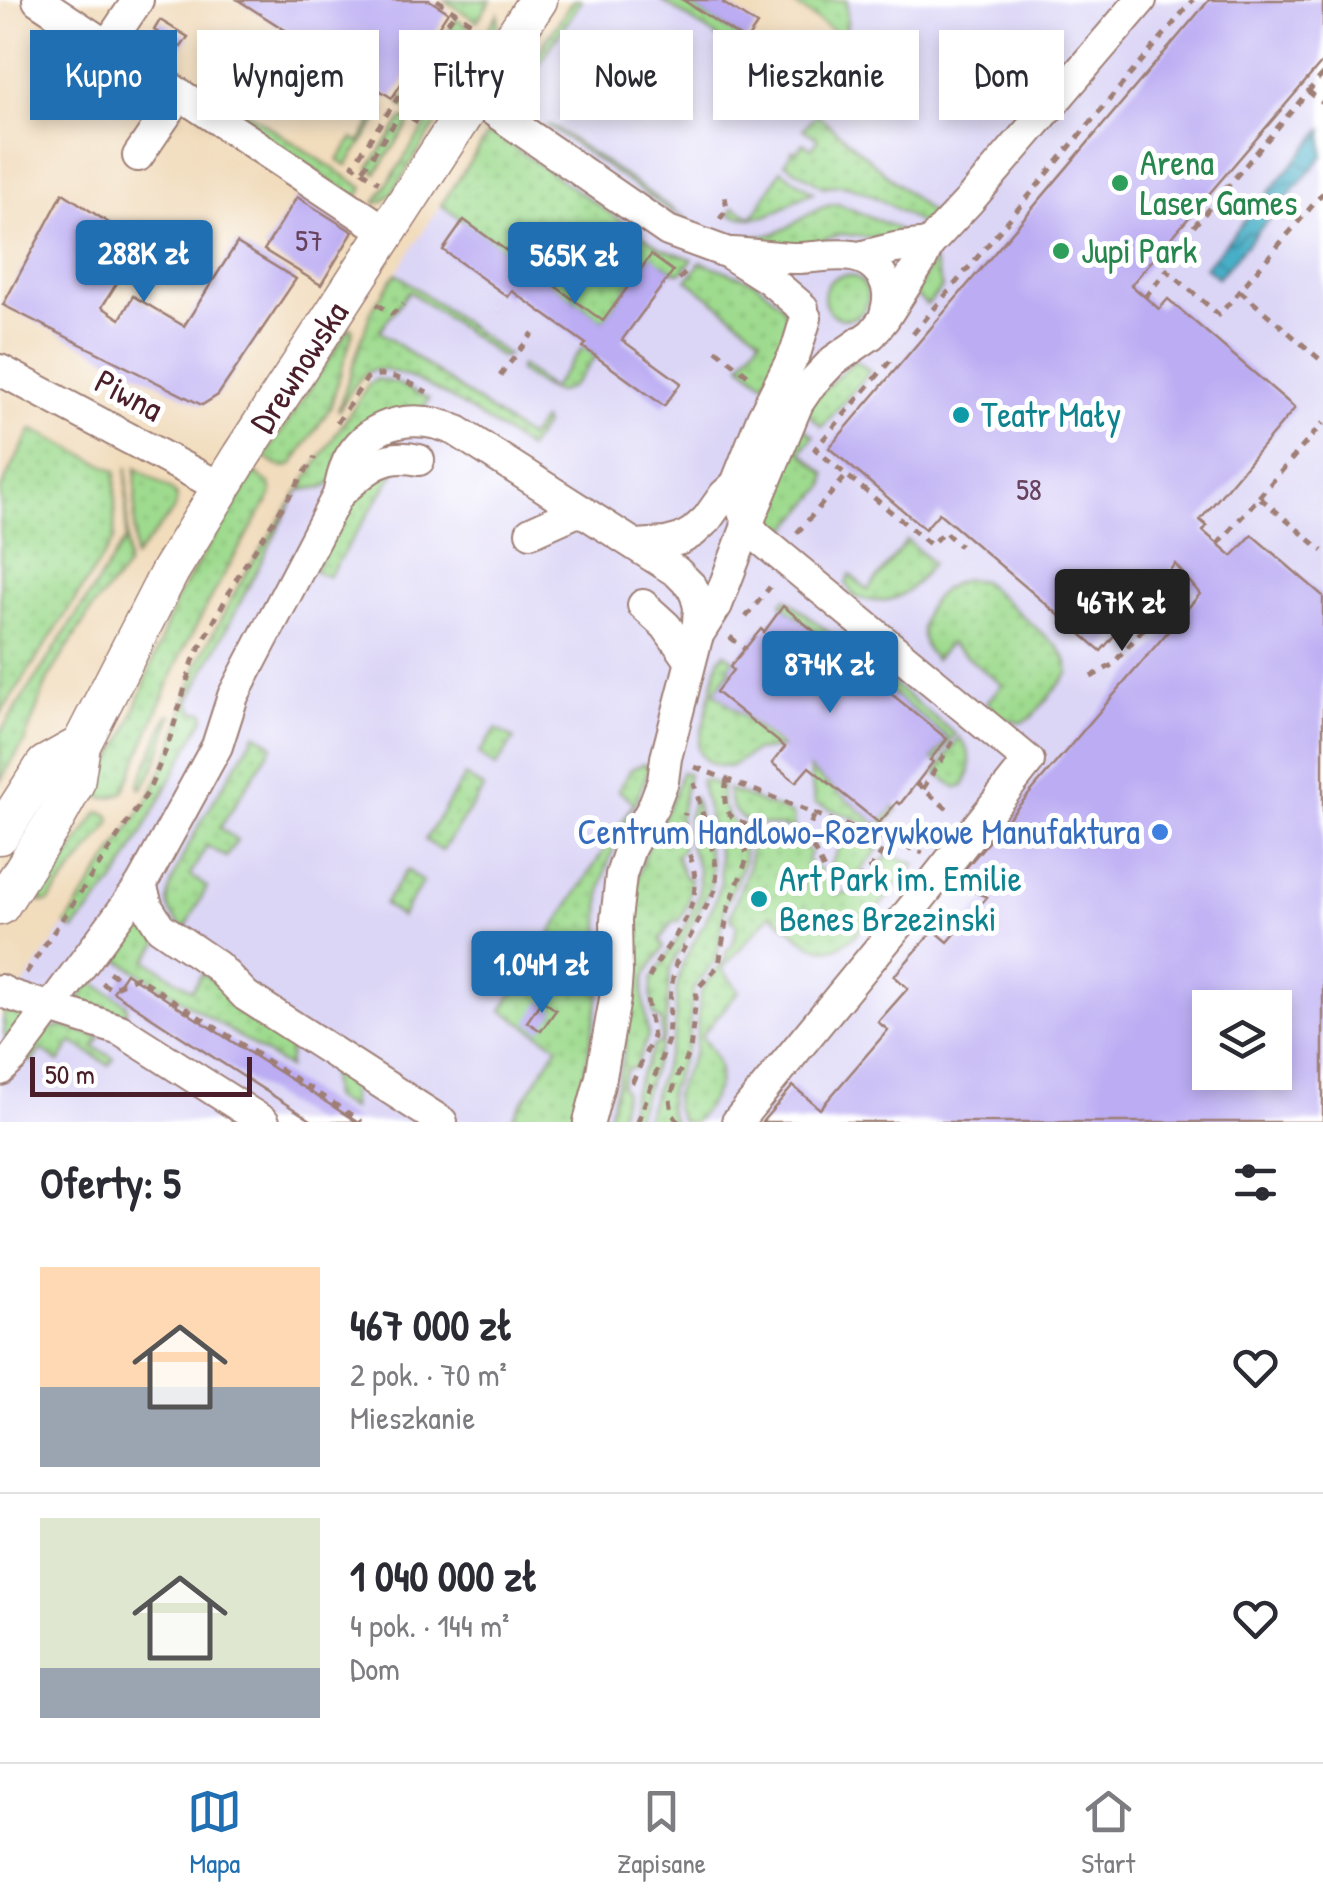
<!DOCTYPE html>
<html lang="pl">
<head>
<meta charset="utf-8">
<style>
  :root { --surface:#fff; --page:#f2f2f3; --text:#2b2b33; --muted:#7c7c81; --line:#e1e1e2; --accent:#1f6fb2 }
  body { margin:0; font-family:"Patrick Hand",sans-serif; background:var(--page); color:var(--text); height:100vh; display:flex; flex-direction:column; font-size:38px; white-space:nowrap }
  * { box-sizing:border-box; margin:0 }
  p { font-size:32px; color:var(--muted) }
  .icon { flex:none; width:55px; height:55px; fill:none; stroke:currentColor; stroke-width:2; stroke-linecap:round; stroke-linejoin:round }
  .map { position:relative; height:1122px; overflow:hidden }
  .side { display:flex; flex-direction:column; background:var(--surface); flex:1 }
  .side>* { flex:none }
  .hud { position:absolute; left:30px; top:30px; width:1265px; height:90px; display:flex; gap:20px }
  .fabs { position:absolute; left:1192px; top:990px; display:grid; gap:20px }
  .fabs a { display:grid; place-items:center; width:100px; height:100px; border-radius:0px; background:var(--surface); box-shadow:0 5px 15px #0003; font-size:50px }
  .scale { position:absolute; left:30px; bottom:25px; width:222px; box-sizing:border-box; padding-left:10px; border:5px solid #4a1f2b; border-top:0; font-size:28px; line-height:35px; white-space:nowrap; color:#4a1f2b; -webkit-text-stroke:8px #fff; paint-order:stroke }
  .price { position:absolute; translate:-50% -85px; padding:0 22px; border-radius:10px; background:var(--accent); color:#fff; font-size:32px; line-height:65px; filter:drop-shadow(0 2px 5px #0008) }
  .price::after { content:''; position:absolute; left:50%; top:60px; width:30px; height:22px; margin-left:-15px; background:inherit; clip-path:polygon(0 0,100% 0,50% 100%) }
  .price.on { background:#222; color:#fff }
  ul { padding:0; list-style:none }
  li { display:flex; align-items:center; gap:30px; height:250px; padding:0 40px }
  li+li { border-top:2px solid var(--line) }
  li span { display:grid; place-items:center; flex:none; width:280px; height:200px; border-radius:0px; color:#555 }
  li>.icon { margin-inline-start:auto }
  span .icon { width:120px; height:120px; fill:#fffc; stroke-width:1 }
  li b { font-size:42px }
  h2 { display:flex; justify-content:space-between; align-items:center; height:120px; padding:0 40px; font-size:42px }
  .tag { padding:0 35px; border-radius:0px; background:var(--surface); box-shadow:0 5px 15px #0003; font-size:35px; line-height:90px }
  .tag.on { background:var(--accent); color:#fff }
  .tabs { display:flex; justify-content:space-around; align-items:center; height:140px; border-top:2px solid var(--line); background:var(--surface); font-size:28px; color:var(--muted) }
  .tabs a { display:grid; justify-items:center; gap:5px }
  .tabs .on { color:var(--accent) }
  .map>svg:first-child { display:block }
  .built { fill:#dcd6f6; fill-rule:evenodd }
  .grass { fill:url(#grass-dots); stroke:#747d5d; stroke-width:2.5 }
  .water { fill:url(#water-waves); stroke:#486779; stroke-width:2.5 }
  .building { fill:#bbacf3; fill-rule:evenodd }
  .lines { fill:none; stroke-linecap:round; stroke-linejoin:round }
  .minor-casing { stroke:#9e7e74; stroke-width:34 }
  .major-casing { stroke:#9e7e74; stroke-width:41 }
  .path { stroke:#9e7e74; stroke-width:5; stroke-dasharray:8 8; stroke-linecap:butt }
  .minor { stroke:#fff; stroke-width:30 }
  .major { stroke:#fff; stroke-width:38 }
  .leisure-dot { fill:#2e9e5b; stroke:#fff; stroke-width:4 }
  .culture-dot { fill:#0f9aa8; stroke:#fff; stroke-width:4 }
  .shop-dot { fill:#3f7fe0; stroke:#fff; stroke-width:4 }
  .labels { text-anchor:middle; stroke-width:10; stroke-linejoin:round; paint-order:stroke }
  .number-label { font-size:30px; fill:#66425d }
  .leisure-label { font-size:35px; fill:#27864d; stroke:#fff; text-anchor:start }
  .street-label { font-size:35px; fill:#4a1f2b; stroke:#fff }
  .culture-label { font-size:35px; fill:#0d838f; stroke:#fff; text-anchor:start }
  .shop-label { font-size:35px; fill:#366cbe; stroke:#fff; text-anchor:end }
</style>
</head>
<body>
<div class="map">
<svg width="1323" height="1122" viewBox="0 0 1323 1122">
  <defs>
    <pattern id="grass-dots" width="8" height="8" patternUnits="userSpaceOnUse" patternTransform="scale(2.5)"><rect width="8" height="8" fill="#9fdb8f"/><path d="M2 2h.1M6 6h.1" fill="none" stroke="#8abc7c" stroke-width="1.8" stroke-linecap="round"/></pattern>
    <pattern id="water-waves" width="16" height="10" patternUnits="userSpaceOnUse" patternTransform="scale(2.5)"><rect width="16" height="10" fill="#47afc7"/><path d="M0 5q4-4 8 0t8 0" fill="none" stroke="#3d8ea2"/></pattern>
  </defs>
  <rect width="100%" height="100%" fill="#fff"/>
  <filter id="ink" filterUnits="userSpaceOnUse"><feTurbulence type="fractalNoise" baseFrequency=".01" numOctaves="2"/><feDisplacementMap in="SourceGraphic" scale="20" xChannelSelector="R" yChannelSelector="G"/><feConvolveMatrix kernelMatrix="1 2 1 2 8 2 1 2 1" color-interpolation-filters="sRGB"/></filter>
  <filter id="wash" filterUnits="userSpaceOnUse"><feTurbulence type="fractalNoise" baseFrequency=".0048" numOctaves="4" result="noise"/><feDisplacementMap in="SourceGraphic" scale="40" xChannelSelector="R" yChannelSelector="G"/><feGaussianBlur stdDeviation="2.25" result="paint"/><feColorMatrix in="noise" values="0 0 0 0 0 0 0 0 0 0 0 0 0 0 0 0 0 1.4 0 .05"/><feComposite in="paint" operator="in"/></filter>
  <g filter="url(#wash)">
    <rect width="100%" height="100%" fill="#f1dcbc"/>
    <path class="built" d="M573,0H683L804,79L835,32L788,0H1323V1122H0V1019L103,870L127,828L151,795L173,745L198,662L242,579L368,385L371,310L441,205L464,220L650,255L485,137ZM1210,1008H1275V1072H1210Z"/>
    <g class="grass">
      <path d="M444,0H491L477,21Z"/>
      <path d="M573,0H582L524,87L521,84V79Z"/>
      <path d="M661,0H683L804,79L835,32L788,0H847V25L844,34L808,87L796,90Z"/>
      <path d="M498,14V28L392,193L382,202L375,203Z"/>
      <path d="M456,19L472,29L415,115L400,105Z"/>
      <path d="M136,40L363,188L357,199L139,52Z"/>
      <path d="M375,106L384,111L347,165L338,160L353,138L359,142L372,123L367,118Z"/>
      <path d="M817,114L932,214L947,197L948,203L925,227C907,215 860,185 839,185C833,185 828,186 823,187L785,163L793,150L797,152L803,143L812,148L818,139L803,129Z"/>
      <path d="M403,118L410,123L376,173L369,168Z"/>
      <path d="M546,125H551L687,219L667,209Z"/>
      <path d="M489,133L494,134L661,248L693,259L681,273L673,271L650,256L603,321L441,205Z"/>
      <path d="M781,170L813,192C780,205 769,227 729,214L734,207L753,217Z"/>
      <path d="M839,204L892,226L906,236L883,239L841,234L801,247L762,246L737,237C751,237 765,237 778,232C800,223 815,205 839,204Z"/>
      <path d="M934,261L942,288L927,305L913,293Z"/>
      <path d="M701,262L756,282L782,305L788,321L787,340L764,383L741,364L761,337L687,280Z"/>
      <path d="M396,273L507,355L501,357L409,291L379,331L528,438L542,420L544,425L528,449C501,431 396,353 366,373C355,381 346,400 338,411L371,311Z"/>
      <circle cx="846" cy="297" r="22"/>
      <path d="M350,327L353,330L352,335L330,408L292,465C281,471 274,463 265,457Z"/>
      <path d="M583,347L596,356C564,399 563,402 519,371L520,365L551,389Z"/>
      <path d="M855,360L870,371L822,427L806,412L810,402Z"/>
      <path d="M377,379L396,383L429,399L421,412L325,487L301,490L297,493L190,699L193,711L204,712L205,716L118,878L74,930L66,924L151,795L173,745L198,662L242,579L368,385Z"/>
      <path d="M800,425L814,436L801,452L826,474L825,486L779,539L772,528L767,509Z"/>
      <path d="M32,429L116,471L114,540L0,715V490Z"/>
      <path d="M127,467V567L92,609L48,679L24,743L0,781V733L126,539Z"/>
      <path d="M136,468L174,492L177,497L175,509L134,558Z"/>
      <path d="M397,469L328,577L314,571L360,487Z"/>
      <path d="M255,473L270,484L272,494L227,569L181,654L124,792C114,798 104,800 93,795L125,736L177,597Z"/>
      <path d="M907,540L932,563C910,594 892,610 853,596L846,583L850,575L868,590Z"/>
      <path d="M965,579L982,581L1058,647L1066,659L1069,673L1031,718L1021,723L1000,717L987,702L1002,685L950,643L935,660C906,630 929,589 965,579Z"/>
      <path d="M786,598L955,734L936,762L932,759L948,738L781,604Z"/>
      <path d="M725,653L734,660L728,667L731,670L714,692L782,748L755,751L730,767C716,767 701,762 698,747L719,659Z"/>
      <path d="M168,715H172C164,739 157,771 141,789L139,784Z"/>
      <path d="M496,729L514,739L496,767L479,754Z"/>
      <path d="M256,733L273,745L220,828L237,840L226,857L207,846L190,875L207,887L185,929C177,922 170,916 168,904C165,871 236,766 256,733Z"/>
      <path d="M959,737C972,752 974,768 964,786L957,788L936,773Z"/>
      <path d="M643,764L649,766C638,808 610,843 602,887C598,915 601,944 601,972C601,992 596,1013 592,1033C587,1063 583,1093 570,1122H510L558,1046L502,1010L634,803L618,790L631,769Z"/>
      <path d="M809,769L878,825L895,806L898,809L883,827L879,828L815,803Z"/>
      <path d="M681,772L688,773L678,827L683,849L676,856L684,876L691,879L688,904L679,921H673L660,940L664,947L645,976L643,992L648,1036L635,1068L627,1069L621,1085L625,1092L618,1122H606C620,1081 633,1014 633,970C634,947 629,924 633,901C636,883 640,865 647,849C660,821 673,803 681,772Z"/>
      <path d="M465,776L484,788L442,851L425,840Z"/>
      <path d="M703,779L722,786V804L729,817L740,830L744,855L743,864L725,906L717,958L693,989L688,1044L668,1095L669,1112L674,1122H644L674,1036L677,986L682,965L714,904L721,881L719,856L700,781Z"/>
      <path d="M728,789L793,815L794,829C763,821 731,832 728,789Z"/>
      <path d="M694,796L711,865V886L670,970L665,1035L634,1122H626L633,1092L654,1045L661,1042V1020L654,1017L651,994L652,979L685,927L699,894V871L688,841L687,831L688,819Z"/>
      <path d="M102,812L109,815L111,819L108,827L48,902H40L42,898L38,896L48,881L52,883L97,813Z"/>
      <path d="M763,832L785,836V841L795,846L800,841L811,853L807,858L812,868H819L838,894L848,893L850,887L859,883L867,885L883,870L881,862L890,854L916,864L853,937L836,948L824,949L811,945L771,914L722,969L739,991L701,1036C730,1070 722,1091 694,1122H682L675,1108L674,1094L695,1051L700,994L705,984L725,960L727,950L733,945L737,925L730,917L749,865L751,837L753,834Z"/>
      <path d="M845,836L879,849L857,876L839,879L829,873L828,869Z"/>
      <path d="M407,870L423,882L401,917L384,904Z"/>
      <path d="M138,924L160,941L147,960L192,990L202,973L291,1039L288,1068L113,956L131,928Z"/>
      <path d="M91,981L127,1004V1012L122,1016L78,1001Z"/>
      <path d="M5,1011L31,1017L9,1051C6,1036 0,1025 5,1011Z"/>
      <path d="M55,1027H64L100,1037L94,1047L114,1058L109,1065L72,1042L59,1062L41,1049L32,1062L25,1056L46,1031Z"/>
      <path d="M334,1067L351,1079V1109L332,1098L330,1070Z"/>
    </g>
    <path class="water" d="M1323,129V156L1218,278L1205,267Z"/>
    <g id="blocks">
      <g class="building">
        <path d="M238,0H429L448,12L392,98Z"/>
        <path d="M683,0H725L723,3L757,25L746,41Z"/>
        <path d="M1209,0H1323V61L1131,285L1159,309L1168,299L1295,408L1200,520L1207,526L1203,531L1232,556L1252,535L1323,596V1122H762L793,1086L820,1109L888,1030L878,1022L908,988L894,976L934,930L948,942L987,897L953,883L1200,594L1175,564L1101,651L939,513L925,529L829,448ZM1210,1008H1275V1072H1210Z"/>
        <path d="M160,20L188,37L181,47L154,30Z"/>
        <path d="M63,193L141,244L102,307L120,319L133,296L184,326L237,243L296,279L218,395L202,405L3,305Z"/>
        <path d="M297,197L353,232L321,285L264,250Z"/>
        <path d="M464,220L603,321L651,255L673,271L622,340L681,383L664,406L583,347L586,344L512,291L508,297L443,250Z"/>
        <path d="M783,606L947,739L930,760L933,762L900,804L897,802L879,823L809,767L796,782L772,763L785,747L716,692L733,670L730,667L761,629L764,632Z"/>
        <path d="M126,973L186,1012L357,1122H314L174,1032L113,992Z"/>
        <path d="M542,1000L556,1010L541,1031L527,1022Z"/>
      </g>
    </g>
  </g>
  <g filter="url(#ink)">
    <use href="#blocks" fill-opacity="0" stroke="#9e7e74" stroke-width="2.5"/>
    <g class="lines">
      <defs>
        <g id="minor">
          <path d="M38,0L387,232"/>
          <path d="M107,46L138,0"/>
          <path d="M475,98L668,231L728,253L769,279L803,308"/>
          <path d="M138,156L180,94"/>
          <path d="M731,253C752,254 773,257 793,258C823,259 861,244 881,274C891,289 889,302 884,318"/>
          <path d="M859,257L895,248L929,244"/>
          <path d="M0,370L222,488"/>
          <path d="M736,484C740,503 744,523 758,537L1029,761L910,911L737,1122"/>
          <path d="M339,494C364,471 383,451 419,460"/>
          <path d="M531,532L580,510"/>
          <path d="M636,545L666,543L681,539L693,532L707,519L724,495L736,484L762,418L796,351L806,318"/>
          <path d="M643,605L666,626L690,660"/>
          <path d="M698,635L717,605L748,523L798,403L811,384L833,361L872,334L884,319L921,261L929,244L969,201L1141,0"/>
          <path d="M141,885L148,908L160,927L217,966L246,996L442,1122"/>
          <path d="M0,990L10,995L120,1030L264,1122"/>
          <path d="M0,1070L13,1058L141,885L217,746L233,696L338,495C341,483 343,468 350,457C374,419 418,413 457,431L677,572L692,587L696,596L699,607L697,638L666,758L663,781L653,807L630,848L621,875L616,920L617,973L615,999L601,1077L589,1122"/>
        </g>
        <g id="major">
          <path d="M0,835L45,765L81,745"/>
          <path d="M0,906L56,818L75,783L81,745L170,571L241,456L538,0"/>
        </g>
      </defs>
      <use href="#minor" class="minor-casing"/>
      <use href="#major" class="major-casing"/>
      <g class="path">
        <path d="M437,0L479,28"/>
        <path d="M1323,74L1161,265L1219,315L1323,193"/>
        <path d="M1308,91L1323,103"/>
        <path d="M418,122L402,112L362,171L353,165L455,12"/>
        <path d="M362,171L379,182"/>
        <path d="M720,219L727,209L725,196"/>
        <path d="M679,279L691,268"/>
        <path d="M1240,291L1323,362"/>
        <path d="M1145,297L1167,270"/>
        <path d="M377,304L392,314L403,304"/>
        <path d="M913,334L1193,0"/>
        <path d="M716,350L749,376"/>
        <path d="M890,361L815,449L931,545L944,531L960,546"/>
        <path d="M500,376L533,333"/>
        <path d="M337,423L367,378C386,369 410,383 427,392"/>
        <path d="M1259,497L1323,423"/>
        <path d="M797,533L847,475"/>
        <path d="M1218,544L1259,497L1323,551"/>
        <path d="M746,617L770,587"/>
        <path d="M730,637L745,649"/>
        <path d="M1091,677L1112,665L1187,579"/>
        <path d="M695,767L815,814L923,853"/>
        <path d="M727,780C712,844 777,818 804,838C819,850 820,872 836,884C865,884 877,862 889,839"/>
        <path d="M916,783L951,812"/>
        <path d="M923,789L957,735"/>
        <path d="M804,838L815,814"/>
        <path d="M109,972L121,980"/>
        <path d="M26,973L148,792L168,745L193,661L239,574L315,457"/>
        <path d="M649,978C663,947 694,921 695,885C696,859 680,843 685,813"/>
        <path d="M102,983L111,989L137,977L362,1122"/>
        <path d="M632,1083L653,1037L647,999"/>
        <path d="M638,1122L668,1040L671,988L676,963L715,890L717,872L714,855L694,783"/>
        <path d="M678,1122L672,1113L670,1099L678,1075L690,1051L697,989L719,965L728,909L747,859L744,834L748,827"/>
      </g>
      <use href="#minor" class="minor"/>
      <use href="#major" class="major"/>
    </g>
  </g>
  <g class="leisure-dot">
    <circle cx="1120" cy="183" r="10"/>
    <circle cx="1061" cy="251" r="10"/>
  </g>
  <g class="culture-dot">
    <circle cx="961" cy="415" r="10"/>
    <circle cx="759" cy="899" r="10"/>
  </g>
  <circle class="shop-dot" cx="1160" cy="832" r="10"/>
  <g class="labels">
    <g class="number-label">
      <text x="309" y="251">57</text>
      <text x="1029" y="500">58</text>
    </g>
    <g class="leisure-label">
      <text x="1140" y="175">Arena<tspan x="1140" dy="40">Laser Games</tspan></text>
      <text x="1081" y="263">Jupi Park</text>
    </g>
    <g class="street-label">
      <text transform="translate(299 367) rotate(-57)" y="12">Drewnowska</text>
      <text transform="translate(129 395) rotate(28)" y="12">Piwna</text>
    </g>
    <g class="culture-label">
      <text x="981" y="427">Teatr Mały</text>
      <text x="779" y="891">Art Park im. Emilie<tspan x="779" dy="40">Benes Brzezinski</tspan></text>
    </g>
    <g class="shop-label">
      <text x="1140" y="844">Centrum Handlowo-Rozrywkowe Manufaktura</text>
    </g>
  </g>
</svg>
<div class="fabs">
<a><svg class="icon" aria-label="layers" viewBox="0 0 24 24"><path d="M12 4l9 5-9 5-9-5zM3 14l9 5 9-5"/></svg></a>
</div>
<div class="scale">50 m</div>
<b class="price" style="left:144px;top:305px">288K zł</b>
<b class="price" style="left:575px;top:307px">565K zł</b>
<b class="price on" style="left:1122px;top:654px">467K zł</b>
<b class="price" style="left:830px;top:716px">874K zł</b>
<b class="price" style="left:542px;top:1016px">1.04M zł</b>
<div class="hud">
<a class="tag on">Kupno</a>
<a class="tag">Wynajem</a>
<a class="tag">Filtry</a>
<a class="tag">Nowe</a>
<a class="tag">Mieszkanie</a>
<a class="tag">Dom</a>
</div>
</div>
<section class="side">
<h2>Oferty: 5<svg class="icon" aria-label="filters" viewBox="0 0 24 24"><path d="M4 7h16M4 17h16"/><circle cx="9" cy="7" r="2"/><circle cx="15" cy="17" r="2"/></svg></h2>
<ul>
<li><span style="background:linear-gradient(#ffd9b3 60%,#9aa5b1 0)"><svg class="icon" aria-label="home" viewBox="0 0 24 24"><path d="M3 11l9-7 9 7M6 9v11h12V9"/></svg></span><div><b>467 000 zł</b><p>2 pok. · 70 m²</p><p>Mieszkanie</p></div><svg class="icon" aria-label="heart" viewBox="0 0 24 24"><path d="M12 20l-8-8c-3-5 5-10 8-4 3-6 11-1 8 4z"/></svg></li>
<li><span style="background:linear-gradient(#dfe7d0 75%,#9aa5b1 0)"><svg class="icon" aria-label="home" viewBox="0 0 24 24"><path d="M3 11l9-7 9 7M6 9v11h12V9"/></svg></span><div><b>1 040 000 zł</b><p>4 pok. · 144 m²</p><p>Dom</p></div><svg class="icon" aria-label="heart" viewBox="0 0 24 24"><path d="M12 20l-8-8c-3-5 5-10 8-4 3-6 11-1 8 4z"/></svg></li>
</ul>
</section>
<nav class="tabs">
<a class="on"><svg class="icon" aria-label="map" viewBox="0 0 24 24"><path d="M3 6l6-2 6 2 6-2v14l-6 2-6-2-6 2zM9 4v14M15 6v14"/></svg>Mapa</a>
<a><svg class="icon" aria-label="saved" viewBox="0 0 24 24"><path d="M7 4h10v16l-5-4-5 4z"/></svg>Zapisane</a>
<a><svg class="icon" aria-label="home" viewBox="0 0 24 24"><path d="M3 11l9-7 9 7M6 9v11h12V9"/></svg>Start</a>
</nav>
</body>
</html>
